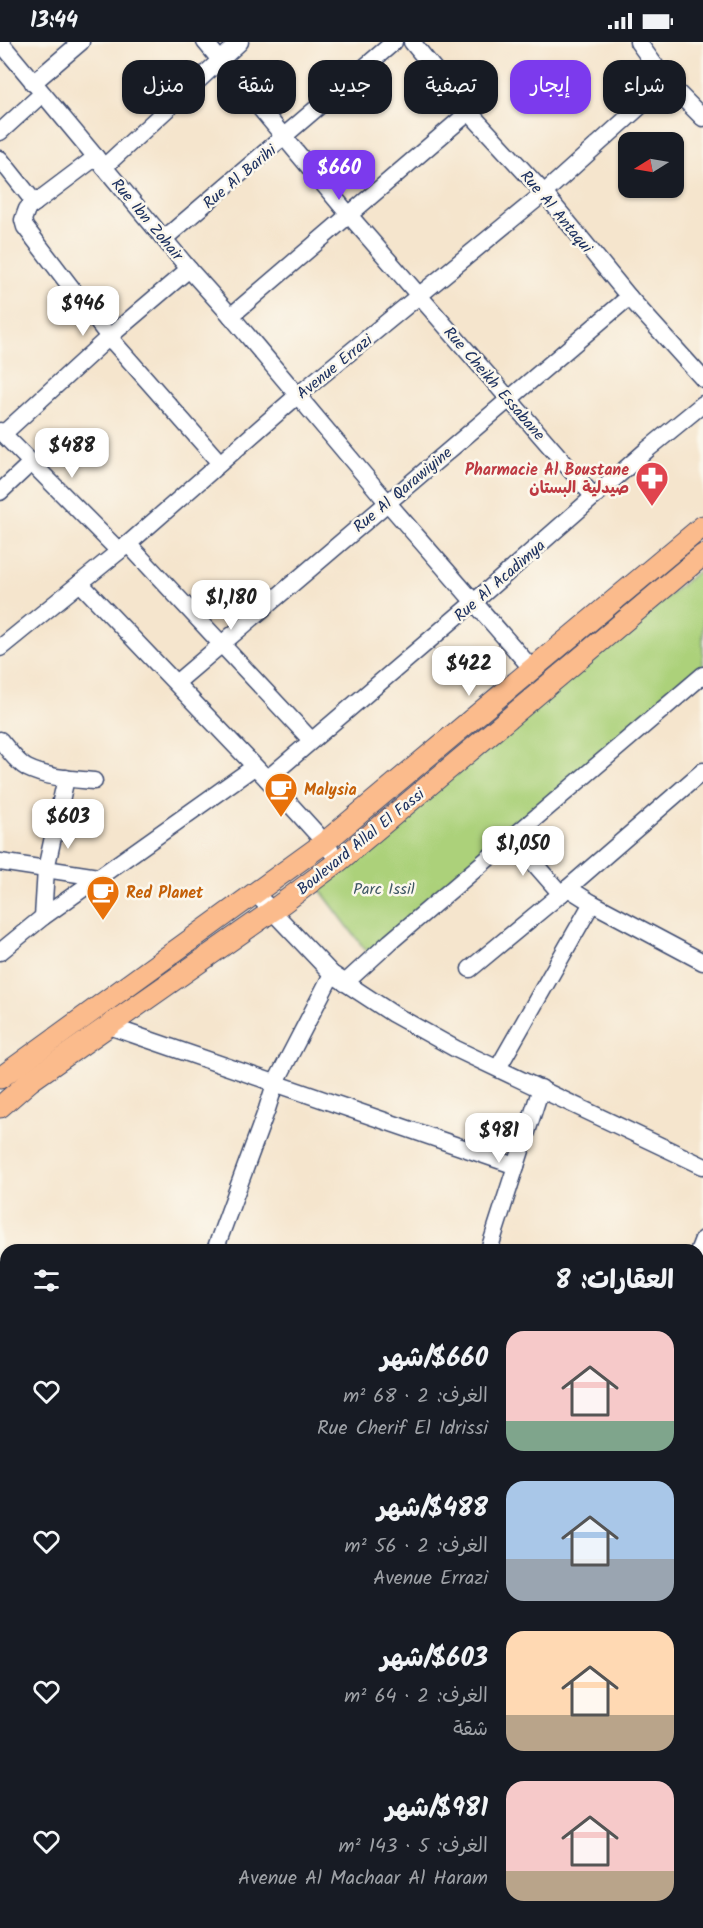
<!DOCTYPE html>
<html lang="ar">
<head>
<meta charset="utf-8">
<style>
  :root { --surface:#171b24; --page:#242831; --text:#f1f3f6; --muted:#9ea1a6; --accent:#7c3aed }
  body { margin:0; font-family:Kalam,"Playpen Sans Arabic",sans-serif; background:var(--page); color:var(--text); direction:rtl; height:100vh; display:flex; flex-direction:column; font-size:22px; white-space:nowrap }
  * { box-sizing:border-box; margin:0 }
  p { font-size:20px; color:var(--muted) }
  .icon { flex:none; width:33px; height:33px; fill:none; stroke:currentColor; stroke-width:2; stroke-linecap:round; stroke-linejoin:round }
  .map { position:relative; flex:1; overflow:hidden; direction:ltr }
  .side { position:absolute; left:0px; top:1202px; width:704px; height:686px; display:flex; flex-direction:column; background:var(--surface); border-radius:18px 18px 0 0; box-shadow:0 2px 4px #0004; direction:rtl }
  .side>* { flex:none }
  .top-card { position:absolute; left:18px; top:18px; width:668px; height:54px; direction:rtl; display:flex; gap:12px }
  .needle { width:39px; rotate:259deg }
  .controls { position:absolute; left:618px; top:90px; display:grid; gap:12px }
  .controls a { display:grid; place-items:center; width:66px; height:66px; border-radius:12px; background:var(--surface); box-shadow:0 2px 4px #0004; font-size:30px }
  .price { position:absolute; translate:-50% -51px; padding:0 14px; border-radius:12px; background:#fff; color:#222; font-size:20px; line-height:39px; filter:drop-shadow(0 2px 3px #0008) }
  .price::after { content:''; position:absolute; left:50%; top:36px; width:18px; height:14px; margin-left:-9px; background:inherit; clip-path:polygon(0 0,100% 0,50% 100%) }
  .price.current { background:var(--accent); color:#fff }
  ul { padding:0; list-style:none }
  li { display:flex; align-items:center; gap:18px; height:150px; padding:0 30px }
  li span { display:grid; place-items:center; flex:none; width:168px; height:120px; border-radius:18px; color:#555 }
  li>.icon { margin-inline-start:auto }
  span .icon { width:72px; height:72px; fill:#fffc; stroke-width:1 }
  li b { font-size:26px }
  h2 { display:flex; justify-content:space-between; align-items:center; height:72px; padding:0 30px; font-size:26px }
  .tag { padding:0 21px; border-radius:18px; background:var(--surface); box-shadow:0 2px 4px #0004; font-size:21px; line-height:54px }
  .tag.current { background:var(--accent); color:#fff }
  .status { display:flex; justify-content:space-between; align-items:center; height:42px; padding:0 30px; background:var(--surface); direction:ltr }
  .status svg { height:16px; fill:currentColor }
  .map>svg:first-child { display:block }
  .green { fill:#acd17a; stroke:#64806c; stroke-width:1.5 }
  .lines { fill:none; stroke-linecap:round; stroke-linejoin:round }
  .minor-casing { stroke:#3c4a6f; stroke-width:19 }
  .major-casing { stroke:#3c4a6f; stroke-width:23 }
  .minor { stroke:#fff; stroke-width:16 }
  .major { stroke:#fbbb8c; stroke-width:21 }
  .labels { text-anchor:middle; stroke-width:5; stroke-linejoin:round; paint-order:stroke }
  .street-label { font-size:16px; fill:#1b2f5e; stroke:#fbf7ec }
  .health-label { font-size:16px; font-weight:bold; fill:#be3a42; stroke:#fbf7ec; text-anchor:end }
  .food-label { font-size:16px; font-weight:bold; fill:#c56008; stroke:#fbf7ec; text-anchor:start }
  .park-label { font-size:16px; fill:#3f5865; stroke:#fbf7ec }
</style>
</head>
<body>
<div class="status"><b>13:44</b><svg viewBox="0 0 49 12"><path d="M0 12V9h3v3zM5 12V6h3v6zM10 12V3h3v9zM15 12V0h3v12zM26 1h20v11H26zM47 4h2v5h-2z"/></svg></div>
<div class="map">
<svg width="703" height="1886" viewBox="0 0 703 1886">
  <rect width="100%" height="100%" fill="#fbf7ec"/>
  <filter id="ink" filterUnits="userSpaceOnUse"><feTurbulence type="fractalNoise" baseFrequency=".0167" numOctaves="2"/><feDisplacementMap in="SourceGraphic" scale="12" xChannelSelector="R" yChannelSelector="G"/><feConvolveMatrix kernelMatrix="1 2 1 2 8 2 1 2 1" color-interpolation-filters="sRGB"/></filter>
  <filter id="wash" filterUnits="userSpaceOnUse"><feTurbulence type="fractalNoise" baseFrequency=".008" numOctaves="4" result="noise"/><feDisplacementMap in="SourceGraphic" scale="24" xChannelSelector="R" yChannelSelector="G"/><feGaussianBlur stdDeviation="1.35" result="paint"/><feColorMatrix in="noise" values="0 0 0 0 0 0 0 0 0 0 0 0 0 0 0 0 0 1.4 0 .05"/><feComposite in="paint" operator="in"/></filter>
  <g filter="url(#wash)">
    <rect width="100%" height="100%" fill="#f5e5cd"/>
    <path class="green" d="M703,525V631L369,913L318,845Z"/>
  </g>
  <g filter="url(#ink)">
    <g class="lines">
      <defs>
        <g id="minor">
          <path d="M0,0L189,227L231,274L387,460L533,628"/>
          <path d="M205,0L349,173L594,455"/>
          <path d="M412,0L469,70L544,151L629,255L703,337"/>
          <path d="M638,0L667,40L703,76"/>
          <path d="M33,41L81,0"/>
          <path d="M0,90L42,52"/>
          <path d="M96,115L27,167L23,178L25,185L109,295L220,421"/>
          <path d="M0,117L35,161"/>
          <path d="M104,125L240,0"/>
          <path d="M165,196L394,0"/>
          <path d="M231,274L469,70"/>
          <path d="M0,389L119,509"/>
          <path d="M3,392L109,295L189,227"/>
          <path d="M0,450L32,420"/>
          <path d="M128,502L311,698"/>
          <path d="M80,541L267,737L317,792L339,819"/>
          <path d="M0,606L128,502L298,353L544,151L667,40"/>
          <path d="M176,641L629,255"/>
          <path d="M0,698C8,707 16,720 27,726C47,736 73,737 94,739"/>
          <path d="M267,737L474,560L648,407L703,362"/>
          <path d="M512,796L561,852"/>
          <path d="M0,820L98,835"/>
          <path d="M568,846L592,861L703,920"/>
          <path d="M256,852L332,932L393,972L456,1007L703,1124"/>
          <path d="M43,875L46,827L66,736"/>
          <path d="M0,910L43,875L254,725"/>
          <path d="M470,927L568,846L703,729"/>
          <path d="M345,941L390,900L703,633"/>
          <path d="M109,984L516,1124"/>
          <path d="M498,1026L592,861"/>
          <path d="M215,1208L267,1067L275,1042L332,932"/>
          <path d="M489,1208L541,1046"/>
          <path d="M698,1210L703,1197"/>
          <path d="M698,1424L703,1407"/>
          <path d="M398,1881L404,1886"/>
          <path d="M510,1881L517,1886"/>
          <path d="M618,1881V1886"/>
        </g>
        <g id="major">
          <path d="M0,1036L324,801L703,484"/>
          <path d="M0,1065L30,1039L272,869L339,819L703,513"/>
          <path d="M0,1264L6,1266"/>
          <path d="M0,1298L6,1300"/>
          <path d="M698,1507L703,1509"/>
          <path d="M698,1535L703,1536"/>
        </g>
      </defs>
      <use href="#minor" class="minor-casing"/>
      <use href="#major" class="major-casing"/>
      <use href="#minor" class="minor"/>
      <use href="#major" class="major"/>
    </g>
  </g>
  <defs>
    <symbol id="pharmacy-pin" viewBox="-11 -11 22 30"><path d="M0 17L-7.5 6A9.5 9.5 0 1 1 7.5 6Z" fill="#e0444e" stroke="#fbf7ec"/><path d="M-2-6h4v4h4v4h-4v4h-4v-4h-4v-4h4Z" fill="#fff"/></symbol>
    <symbol id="cafe-pin" viewBox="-11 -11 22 30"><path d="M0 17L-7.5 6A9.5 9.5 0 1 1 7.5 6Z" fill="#e8710a" stroke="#fbf7ec"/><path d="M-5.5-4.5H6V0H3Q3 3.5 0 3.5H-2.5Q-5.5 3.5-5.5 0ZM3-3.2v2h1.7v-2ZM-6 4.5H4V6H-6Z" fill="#fff"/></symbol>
  </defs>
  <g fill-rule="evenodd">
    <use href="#pharmacy-pin" x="633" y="417" width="38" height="52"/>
    <use href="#cafe-pin" x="262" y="728" width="38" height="52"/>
    <use href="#cafe-pin" x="84" y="831" width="38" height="52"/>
  </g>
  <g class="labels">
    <g class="street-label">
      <text transform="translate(239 134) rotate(-40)" y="6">Rue Al Barihi</text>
      <text transform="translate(557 169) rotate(50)" y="6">Rue Al Antaqui</text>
      <text transform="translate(148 177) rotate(50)" y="6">Rue Ibn Zohair</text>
      <text transform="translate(334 324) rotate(-39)" y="6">Avenue Errazi</text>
      <text transform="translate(495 341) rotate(49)" y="6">Rue Cheikh Essabane</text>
      <text transform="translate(402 447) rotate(-40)" y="6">Rue Al Qarawiyine</text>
      <text transform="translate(499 538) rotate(-41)" y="6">Rue Al Acadimya</text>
      <text transform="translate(360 799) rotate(-39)" y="6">Boulevard Allal El Fassi</text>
    </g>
    <g class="health-label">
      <text x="629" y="433">Pharmacie Al Boustane<tspan x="629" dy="18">صيدلية البستان</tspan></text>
    </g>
    <g class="food-label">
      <text x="304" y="753">Malysia</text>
      <text x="126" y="856">Red Planet</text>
    </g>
    <g class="park-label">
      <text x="384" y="852">Parc Issil</text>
    </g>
  </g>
</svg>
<div class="controls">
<a><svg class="needle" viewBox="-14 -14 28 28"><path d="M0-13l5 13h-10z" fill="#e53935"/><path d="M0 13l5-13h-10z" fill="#9ea1a6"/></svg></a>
</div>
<b class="price current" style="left:339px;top:159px">$660</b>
<b class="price" style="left:83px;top:295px">$946</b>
<b class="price" style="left:72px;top:437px">$488</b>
<b class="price" style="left:231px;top:589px">$1,180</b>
<b class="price" style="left:469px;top:655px">$422</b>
<b class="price" style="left:68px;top:808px">$603</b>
<b class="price" style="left:523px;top:835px">$1,050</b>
<b class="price" style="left:499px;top:1122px">$981</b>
<div class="top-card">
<a class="tag">شراء</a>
<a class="tag current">إيجار</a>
<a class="tag">تصفية</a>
<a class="tag">جديد</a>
<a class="tag">شقة</a>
<a class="tag">منزل</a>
</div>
<section class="side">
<h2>العقارات: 8<svg class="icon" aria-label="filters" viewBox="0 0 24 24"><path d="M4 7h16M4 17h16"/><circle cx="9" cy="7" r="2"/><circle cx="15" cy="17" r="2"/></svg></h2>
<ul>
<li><span style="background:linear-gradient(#f6c9c9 75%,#7fa58c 0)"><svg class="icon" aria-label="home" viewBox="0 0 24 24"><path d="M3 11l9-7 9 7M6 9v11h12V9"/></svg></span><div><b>$660/شهر</b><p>الغرف: 2 · 68 m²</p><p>Rue Cherif El Idrissi</p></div><svg class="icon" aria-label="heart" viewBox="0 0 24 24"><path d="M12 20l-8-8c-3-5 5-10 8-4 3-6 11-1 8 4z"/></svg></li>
<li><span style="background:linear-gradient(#a9c7e8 65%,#9aa5b1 0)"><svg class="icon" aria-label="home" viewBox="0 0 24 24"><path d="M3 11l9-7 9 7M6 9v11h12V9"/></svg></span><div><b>$488/شهر</b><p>الغرف: 2 · 56 m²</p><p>Avenue Errazi</p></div><svg class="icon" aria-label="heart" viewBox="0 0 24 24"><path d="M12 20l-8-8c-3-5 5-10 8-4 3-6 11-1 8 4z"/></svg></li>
<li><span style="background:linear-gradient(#ffd9b3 70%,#b9a48a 0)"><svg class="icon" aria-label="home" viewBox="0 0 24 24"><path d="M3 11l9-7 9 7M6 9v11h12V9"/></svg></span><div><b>$603/شهر</b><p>الغرف: 2 · 64 m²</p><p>شقة</p></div><svg class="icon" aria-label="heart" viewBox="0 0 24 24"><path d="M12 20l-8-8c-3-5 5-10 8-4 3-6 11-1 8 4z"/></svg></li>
<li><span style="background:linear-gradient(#f6c9c9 75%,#b9a48a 0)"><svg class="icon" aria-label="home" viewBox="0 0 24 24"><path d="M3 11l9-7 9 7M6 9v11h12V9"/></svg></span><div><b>$981/شهر</b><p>الغرف: 5 · 143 m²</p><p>Avenue Al Machaar Al Haram</p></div><svg class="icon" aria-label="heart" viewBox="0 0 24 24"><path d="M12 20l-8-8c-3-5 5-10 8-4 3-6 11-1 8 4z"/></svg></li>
</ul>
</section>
</div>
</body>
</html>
